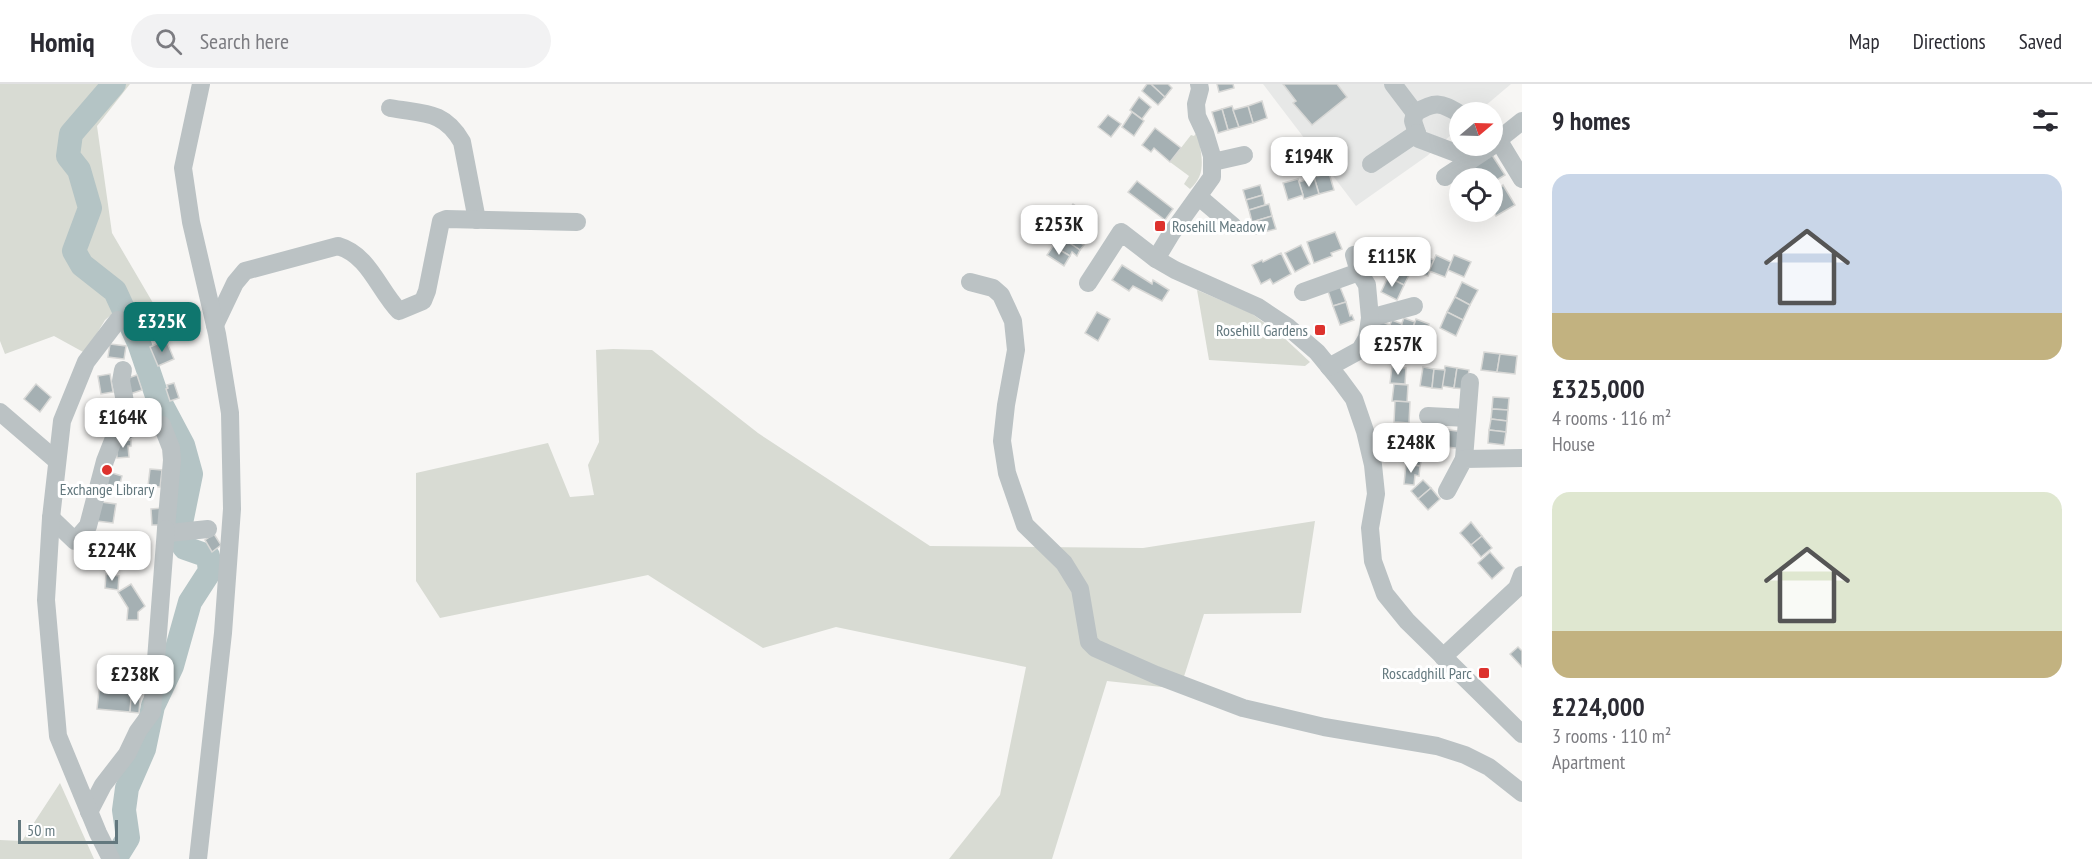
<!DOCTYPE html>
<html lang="en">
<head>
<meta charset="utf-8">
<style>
  :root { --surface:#fff; --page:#f2f2f3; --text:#2b2b33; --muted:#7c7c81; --line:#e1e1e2; --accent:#0f766e }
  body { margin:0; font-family:"PT Sans Narrow",sans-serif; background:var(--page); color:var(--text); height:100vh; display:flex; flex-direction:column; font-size:22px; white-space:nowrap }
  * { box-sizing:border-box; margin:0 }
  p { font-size:20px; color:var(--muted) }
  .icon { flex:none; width:33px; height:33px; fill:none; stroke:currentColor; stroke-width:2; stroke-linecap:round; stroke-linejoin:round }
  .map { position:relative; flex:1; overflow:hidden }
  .details { display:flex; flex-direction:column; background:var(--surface); width:570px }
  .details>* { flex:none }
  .needle { width:39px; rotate:71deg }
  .controls { position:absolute; left:1449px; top:18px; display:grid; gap:12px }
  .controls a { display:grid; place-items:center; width:54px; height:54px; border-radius:50%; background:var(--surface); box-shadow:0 6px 24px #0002; font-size:30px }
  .scale { position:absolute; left:18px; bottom:15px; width:100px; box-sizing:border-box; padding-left:6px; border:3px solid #63787e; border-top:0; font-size:16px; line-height:21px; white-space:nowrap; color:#63787e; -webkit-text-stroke:4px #fff; paint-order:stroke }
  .price { position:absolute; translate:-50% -51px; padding:0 14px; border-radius:12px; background:#fff; color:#222; font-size:20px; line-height:39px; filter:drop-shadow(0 2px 3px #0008) }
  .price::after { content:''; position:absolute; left:50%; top:36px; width:18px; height:14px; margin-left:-9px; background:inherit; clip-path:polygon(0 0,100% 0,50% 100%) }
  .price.active { background:var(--accent); color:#fff }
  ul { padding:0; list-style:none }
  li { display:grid; align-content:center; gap:12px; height:318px; padding:0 30px }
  li span { display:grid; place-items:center; height:186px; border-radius:18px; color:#555 }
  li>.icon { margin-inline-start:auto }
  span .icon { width:108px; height:108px; fill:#fffc; stroke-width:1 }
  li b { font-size:26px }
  h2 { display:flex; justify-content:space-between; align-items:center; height:72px; padding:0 30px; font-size:26px }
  header { display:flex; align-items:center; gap:36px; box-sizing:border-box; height:84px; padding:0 30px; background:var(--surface); border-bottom:2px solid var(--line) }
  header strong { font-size:28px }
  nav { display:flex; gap:33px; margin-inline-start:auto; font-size:21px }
  .search { width:420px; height:54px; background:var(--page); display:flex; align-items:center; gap:15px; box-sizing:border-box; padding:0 21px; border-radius:33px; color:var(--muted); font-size:22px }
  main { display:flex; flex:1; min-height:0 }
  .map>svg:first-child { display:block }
  .built { fill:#e7e8e7 }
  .green { fill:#d8dbd3 }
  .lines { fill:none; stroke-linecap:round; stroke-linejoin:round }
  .river { stroke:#b4c4c5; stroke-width:24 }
  .building { fill:#a5b0b3; stroke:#d8d8d6; stroke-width:1.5 }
  .minor { stroke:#bbc2c4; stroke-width:18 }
  .poi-dot { fill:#dd322d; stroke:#fff; stroke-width:2 }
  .labels { text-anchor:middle; stroke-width:6; stroke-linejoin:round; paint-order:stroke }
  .poi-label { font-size:16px; fill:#63787e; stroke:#fff; text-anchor:end }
</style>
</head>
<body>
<header>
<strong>Homiq</strong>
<div class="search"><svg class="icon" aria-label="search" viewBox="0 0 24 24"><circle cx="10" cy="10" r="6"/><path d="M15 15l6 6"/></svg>Search here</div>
<nav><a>Map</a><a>Directions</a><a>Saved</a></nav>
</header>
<main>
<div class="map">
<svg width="1522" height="775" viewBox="0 0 1522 775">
  <rect width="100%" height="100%" fill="#f7f6f4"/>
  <path class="built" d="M1263,0H1511L1478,28H1460L1459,44L1427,72L1356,122Z"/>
  <g class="green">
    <path d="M0,0H130L97,42L112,149L153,219L126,218L105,236L85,269L54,252L5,270L0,257Z"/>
    <path d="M1198,47C1200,69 1209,89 1190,105L1184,100L1189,92L1170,78L1191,51L1194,52Z"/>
    <path d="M1197,206L1251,229L1281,251L1310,278L1305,282L1209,276Z"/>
    <path d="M613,265L652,266L758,349L930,462L1143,464L1315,437L1301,529L1204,530L1180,605L1107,597L1052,775H949L1000,711L1026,583L836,543L763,564L648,491L440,534L416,497V389L548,359L570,413L594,411L588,381L599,358L596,266Z"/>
    <path d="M60,699L94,775H0V756L22,757Z"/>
  </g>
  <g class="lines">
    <path class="river" d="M114,0L71,50L68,72L79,86L90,124L74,167L82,181L115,207L139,259L157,312L183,361L191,390L178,454L185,464L208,472L210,487L190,518L172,582L153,622L144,665L127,704L124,726L128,754L115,775"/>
  </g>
  <g class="building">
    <path d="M1147,0H1151L1165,13L1158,21L1142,7Z"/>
    <path d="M1151,0H1168L1172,4L1165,13Z"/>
    <path d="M1217,0H1233L1234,4L1219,8Z"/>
    <path d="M1283,0H1337L1347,13L1312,41L1293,19L1296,17Z"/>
    <path d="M1139,13L1151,23L1142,35L1130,26Z"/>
    <path d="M1262,17L1267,34L1253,39L1248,22Z"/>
    <path d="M1232,22L1239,43L1228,46L1222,25Z"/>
    <path d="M1248,22L1253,39L1239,43L1233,26Z"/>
    <path d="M1222,25L1228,46L1218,49L1212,28Z"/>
    <path d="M1132,28L1144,37L1134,52L1122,43Z"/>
    <path d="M1108,31L1121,40L1111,53L1098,43Z"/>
    <path d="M1155,44L1181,64L1170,78L1154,64L1151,68L1142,61Z"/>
    <path d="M1490,68L1505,91L1492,99V94H1486L1484,91L1478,94H1470L1464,85Z"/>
    <path d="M1329,89L1334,106L1319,110L1314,93Z"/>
    <path d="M1314,93L1319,110L1304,115L1299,98Z"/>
    <path d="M1298,95L1303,111L1288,116L1283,99Z"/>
    <path d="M1137,97L1173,125L1165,136L1128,108Z"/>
    <path d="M1498,98L1501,103L1503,101L1515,121L1496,132L1492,126V101Z"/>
    <path d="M1260,101L1263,111L1246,116L1243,106Z"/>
    <path d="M1263,111L1265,121L1249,126L1246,116Z"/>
    <path d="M1073,120L1090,132L1087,136L1091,139L1087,144L1067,130Z"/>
    <path d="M1269,120L1272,132L1252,138L1249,126Z"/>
    <path d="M1069,131L1086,142L1082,147L1087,149L1083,154L1063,140Z"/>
    <path d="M1272,132L1276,145L1256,150L1252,138Z"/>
    <path d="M1066,143L1082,154L1079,158L1084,161L1080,166L1059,152Z"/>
    <path d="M1335,148L1342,165L1331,169L1332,172L1314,179L1307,158Z"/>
    <path d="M1059,152L1080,166L1077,172L1072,168L1070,172L1053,162Z"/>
    <path d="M1301,161L1310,180L1295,188L1285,169Z"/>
    <path d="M1053,162L1070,172L1064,182L1047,171Z"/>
    <path d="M1281,169L1291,190L1273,200L1270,195L1261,200L1252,181L1262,176L1263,178Z"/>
    <path d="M1419,170L1434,176L1428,192L1412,186Z"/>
    <path d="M1436,171L1451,178L1445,193L1429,187Z"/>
    <path d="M1454,171L1471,178L1464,193L1448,186Z"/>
    <path d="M1395,179L1411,187L1404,201L1388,193Z"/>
    <path d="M1122,181L1152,200L1153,196L1169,206L1162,217L1133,202L1129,207L1112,196Z"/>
    <path d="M1388,193L1404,201L1397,216L1381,208Z"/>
    <path d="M1462,198L1478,206L1470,221L1455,213Z"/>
    <path d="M1340,203L1346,218L1333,222L1328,207Z"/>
    <path d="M1455,213L1470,221L1463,236L1447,228Z"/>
    <path d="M1346,218L1350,232L1352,231L1354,236L1340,241L1333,222Z"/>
    <path d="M1097,228L1110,235L1098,257L1085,249Z"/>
    <path d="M1447,228L1463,236L1456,252L1440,244Z"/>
    <path d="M1404,234L1415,238L1408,255L1397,251Z"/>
    <path d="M1416,235L1429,240L1422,257L1410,252Z"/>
    <path d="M1392,236L1402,240L1395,258L1385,253Z"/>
    <path d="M1380,237L1390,241L1383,258L1373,254Z"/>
    <path d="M166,256L174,275L158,282L150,263Z"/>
    <path d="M110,260L126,262L124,275L108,273Z"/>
    <path d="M1484,268L1500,270L1497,288L1481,286Z"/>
    <path d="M1500,270L1517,272L1515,290L1497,288Z"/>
    <path d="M1445,282L1457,284L1454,304L1442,302Z"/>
    <path d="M1392,283L1406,284L1405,300L1390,299Z"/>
    <path d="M1423,283L1434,285L1432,304L1420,302Z"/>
    <path d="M1457,284L1469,286L1466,305L1454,304Z"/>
    <path d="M1434,285L1445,286L1442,305L1432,304Z"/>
    <path d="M110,290L113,308L101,310L98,292Z"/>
    <path d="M137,291L142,306L130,310L125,295Z"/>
    <path d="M174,299L179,314L170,317L166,305L168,304L167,301Z"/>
    <path d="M36,300L51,313L40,328L24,315Z"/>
    <path d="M1394,300L1408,301L1407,318L1392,317Z"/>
    <path d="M1493,313L1509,314L1508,326L1492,325Z"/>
    <path d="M1395,317L1410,318L1409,339L1394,338Z"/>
    <path d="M148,319L151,330L136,335L133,324Z"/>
    <path d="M118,323L120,340L107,342L105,326Z"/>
    <path d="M1492,325L1508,326L1507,337L1491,335Z"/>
    <path d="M1491,335L1507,337L1506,348L1489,346Z"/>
    <path d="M1432,344L1449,346L1447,363L1430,361Z"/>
    <path d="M1449,346L1465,348L1463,365L1447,363Z"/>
    <path d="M1489,346L1506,348L1504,361L1488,359Z"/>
    <path d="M131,356V362H128L129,373L117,374L116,357Z"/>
    <path d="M1408,358L1424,360L1423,371L1407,369Z"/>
    <path d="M1407,369L1423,371L1420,382L1406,380Z"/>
    <path d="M1406,380L1420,382L1419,392L1415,391L1414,401L1404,400Z"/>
    <path d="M150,385L162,386L160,403L148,402Z"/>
    <path d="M109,388L122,392L118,407L105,404Z"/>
    <path d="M1423,396L1431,404L1418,415L1411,407Z"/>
    <path d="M1431,404L1440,415L1428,426L1418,415Z"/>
    <path d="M101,418L116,420L113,439L97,437Z"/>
    <path d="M163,424V441H152L151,425Z"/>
    <path d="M1471,438L1482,452L1471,461L1460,449Z"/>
    <path d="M214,450L221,461L212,468L205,456Z"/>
    <path d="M1482,452L1492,464L1481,473L1471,461Z"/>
    <path d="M1490,468L1504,484L1492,495L1478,479Z"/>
    <path d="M106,490L119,492L118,506L105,504Z"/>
    <path d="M131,500L145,522L138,528V536H127L128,524L118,508Z"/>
    <path d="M1518,563L1522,567V583L1510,570Z"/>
    <path d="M99,606L132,609L130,628L97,625Z"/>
    <path d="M131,614L140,615L139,629L130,628Z"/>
  </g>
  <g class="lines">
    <g class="minor">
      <path d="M1393,0L1415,29"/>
      <path d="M390,24C423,30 444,26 462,58L477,136"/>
      <path d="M1460,30C1440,18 1435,17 1415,29L1413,37L1419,55L1472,75"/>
      <path d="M1492,52L1499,57L1522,95"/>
      <path d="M1492,61L1522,37"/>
      <path d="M1213,78L1244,71"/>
      <path d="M1371,80L1417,49"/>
      <path d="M1445,93L1492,62"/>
      <path d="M1199,113L1233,142"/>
      <path d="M1156,175L1171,150L1212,93V72L1205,49L1197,32L1196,20L1200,5L1199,0"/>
      <path d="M970,198L993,204L1001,211L1013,237L1016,266L1006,321L1002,357L1007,389L1025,441L1064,479L1080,505L1089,558L1095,564L1156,591L1243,624L1324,643L1437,662L1465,671L1489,683L1522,709"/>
      <path d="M1088,199L1121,148L1156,175L1175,186L1258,223L1288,243L1317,268L1340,296L1354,315L1365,347L1373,381L1376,410L1370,444L1373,477L1385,510L1407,537L1522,650"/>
      <path d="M1303,208L1359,188"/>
      <path d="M1370,234L1414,222"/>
      <path d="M215,241L235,199L245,187L338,162C369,171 378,205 399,227L423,217L427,207L441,137L446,135L577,138"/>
      <path d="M1329,283L1360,266L1367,254L1370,234L1367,201L1359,188L1354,171"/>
      <path d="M123,286L121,297L130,344"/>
      <path d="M0,328L57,377"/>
      <path d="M1428,332L1467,334"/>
      <path d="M1464,375L1470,298"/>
      <path d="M1447,407L1464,375L1522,374"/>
      <path d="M51,434L75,457L88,442L105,377L114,354L130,344L162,341L171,364L172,376L166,445L169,449L208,445"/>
      <path d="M1443,573L1517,504L1522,491"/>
      <path d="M89,728L103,701L127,670L138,647L152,628L166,445"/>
      <path d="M111,775L98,749L58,652L46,516L51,434L62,337L86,278L118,236"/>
      <path d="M198,775L223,549L232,425L230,329L217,250L191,138L183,84L201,0"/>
    </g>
  </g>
  <g class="poi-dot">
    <rect x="1154" y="136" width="12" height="12" rx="3"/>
    <rect x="1314" y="240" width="12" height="12" rx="3"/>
    <circle cx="107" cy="386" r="6"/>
    <rect x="1478" y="583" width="12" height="12" rx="3"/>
  </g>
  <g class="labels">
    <g class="poi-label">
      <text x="1172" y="148" text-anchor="start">Rosehill Meadow</text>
      <text x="1308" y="252">Rosehill Gardens</text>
      <text x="107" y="411" text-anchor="middle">Exchange Library</text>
      <text x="1472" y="595">Roscadghill Parc</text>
    </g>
  </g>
</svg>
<div class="controls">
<a><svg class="needle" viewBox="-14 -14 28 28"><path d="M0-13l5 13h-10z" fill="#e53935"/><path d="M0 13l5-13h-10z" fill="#7c7c81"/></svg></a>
<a><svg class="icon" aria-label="locate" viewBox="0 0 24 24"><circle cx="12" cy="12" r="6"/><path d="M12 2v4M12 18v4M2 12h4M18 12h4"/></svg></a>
</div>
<div class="scale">50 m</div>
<b class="price" style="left:1309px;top:104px">£194K</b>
<b class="price" style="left:1059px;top:172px">£253K</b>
<b class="price" style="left:1392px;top:204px">£115K</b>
<b class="price active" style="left:162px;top:269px">£325K</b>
<b class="price" style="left:1398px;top:292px">£257K</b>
<b class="price" style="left:123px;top:365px">£164K</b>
<b class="price" style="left:1411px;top:390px">£248K</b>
<b class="price" style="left:112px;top:498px">£224K</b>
<b class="price" style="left:135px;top:622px">£238K</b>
</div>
<section class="details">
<h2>9 homes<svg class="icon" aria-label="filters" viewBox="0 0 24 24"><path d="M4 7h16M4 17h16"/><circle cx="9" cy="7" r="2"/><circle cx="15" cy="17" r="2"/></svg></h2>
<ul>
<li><span style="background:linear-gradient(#c9d6e8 75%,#c2b280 0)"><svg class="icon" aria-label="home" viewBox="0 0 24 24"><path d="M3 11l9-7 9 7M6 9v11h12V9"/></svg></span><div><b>£325,000</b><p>4 rooms · 116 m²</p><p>House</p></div></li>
<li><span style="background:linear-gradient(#dfe7d0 75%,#c2b280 0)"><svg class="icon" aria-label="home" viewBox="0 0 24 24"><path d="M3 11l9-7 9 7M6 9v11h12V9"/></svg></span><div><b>£224,000</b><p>3 rooms · 110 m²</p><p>Apartment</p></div></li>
</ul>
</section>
</main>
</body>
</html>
